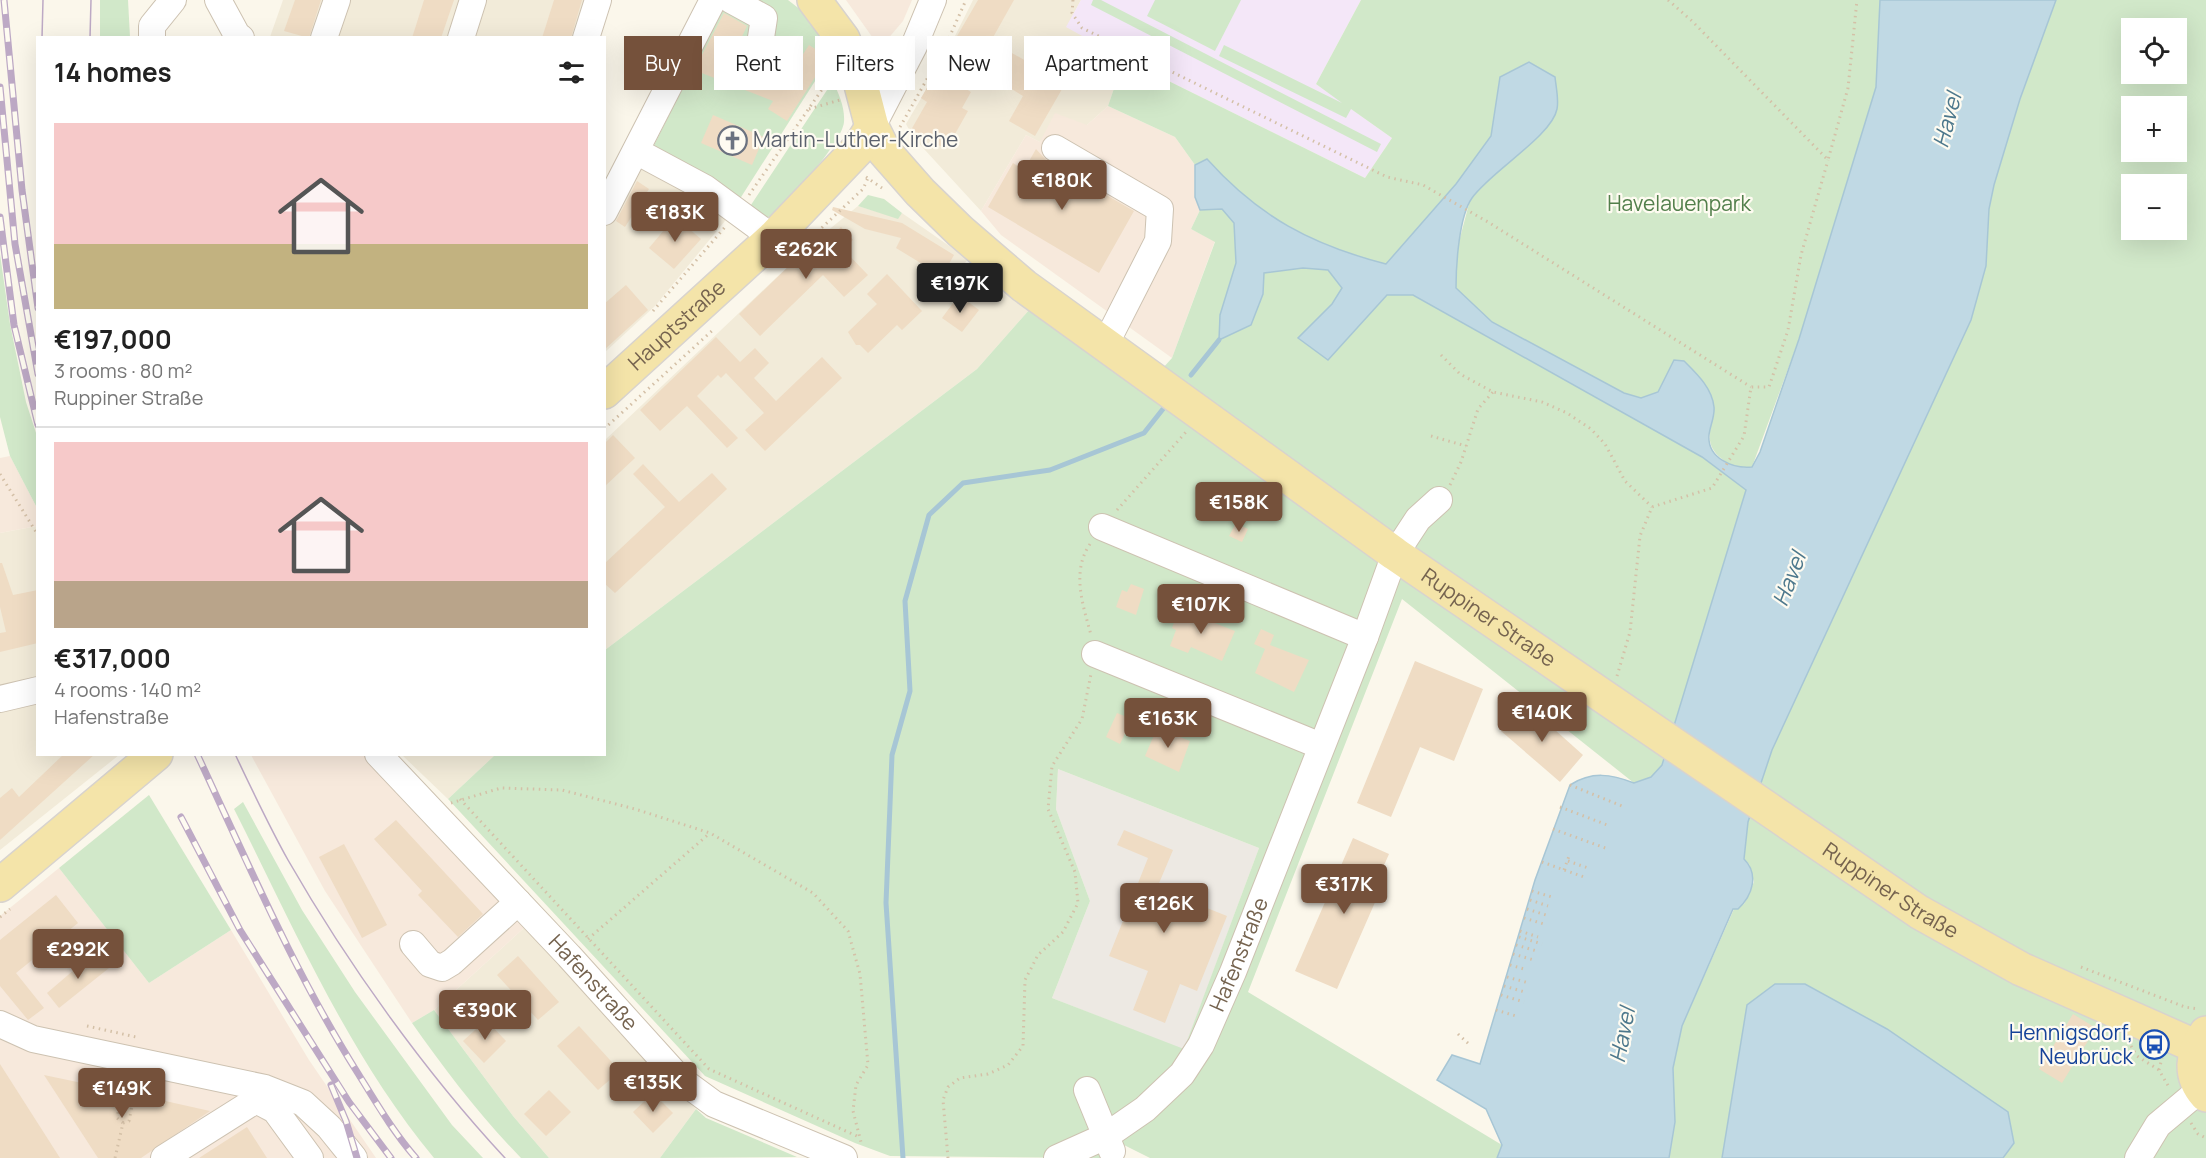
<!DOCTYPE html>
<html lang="en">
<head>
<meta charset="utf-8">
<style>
  :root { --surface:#fff; --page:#f2f2f2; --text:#222; --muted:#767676; --line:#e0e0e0; --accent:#75513b }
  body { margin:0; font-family:Manrope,sans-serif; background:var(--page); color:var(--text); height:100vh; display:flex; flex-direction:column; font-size:22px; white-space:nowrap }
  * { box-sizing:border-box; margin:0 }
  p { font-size:20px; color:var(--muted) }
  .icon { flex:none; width:33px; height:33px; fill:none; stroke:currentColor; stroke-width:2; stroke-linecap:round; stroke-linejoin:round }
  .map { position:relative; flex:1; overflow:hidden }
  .panel { position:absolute; left:36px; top:36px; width:570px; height:720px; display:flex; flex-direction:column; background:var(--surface); border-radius:0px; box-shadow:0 6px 24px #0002 }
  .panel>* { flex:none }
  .guide { position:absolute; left:624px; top:36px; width:570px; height:54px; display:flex; gap:12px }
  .buttons { position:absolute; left:2121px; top:18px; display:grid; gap:12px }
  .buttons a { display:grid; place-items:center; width:66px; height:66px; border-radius:0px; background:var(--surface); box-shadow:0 6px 24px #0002; font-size:30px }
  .price { position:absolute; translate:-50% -51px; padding:0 14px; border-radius:6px; background:var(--accent); color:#fff; font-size:20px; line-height:39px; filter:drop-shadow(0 2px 3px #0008) }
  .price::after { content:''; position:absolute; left:50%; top:36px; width:18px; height:14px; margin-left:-9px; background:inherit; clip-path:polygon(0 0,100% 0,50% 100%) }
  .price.selected { background:#222; color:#fff }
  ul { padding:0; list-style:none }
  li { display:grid; align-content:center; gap:12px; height:318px; padding:0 18px }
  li+li { border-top:2px solid var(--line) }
  li span { display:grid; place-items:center; height:186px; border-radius:0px; color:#555 }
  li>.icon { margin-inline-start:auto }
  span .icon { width:108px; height:108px; fill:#fffc; stroke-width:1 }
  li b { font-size:26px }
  h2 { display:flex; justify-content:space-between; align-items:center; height:72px; padding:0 18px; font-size:26px }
  .tag { padding:0 21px; border-radius:0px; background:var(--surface); box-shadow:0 6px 24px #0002; font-size:21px; line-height:54px }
  .tag.selected { background:var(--accent); color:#fff }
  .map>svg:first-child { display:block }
  .residential { fill:#f2ebd9 }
  .commercial { fill:#f7e9dc }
  .industrial { fill:#ede9e3 }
  .education { fill:#f4e7f8 }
  .green { fill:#d1e8c9; fill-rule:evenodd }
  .water { fill:#c0d9e4; stroke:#a7c6d5; stroke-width:1.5 }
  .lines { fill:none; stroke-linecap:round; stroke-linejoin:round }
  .stream { stroke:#a7c6d5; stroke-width:5 }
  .building { fill:#efdcc4 }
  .minor-casing { stroke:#cdc2b1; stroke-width:28 }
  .major-casing { stroke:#d8d3ce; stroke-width:36 }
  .path { stroke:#d4c0a7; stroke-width:3; stroke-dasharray:1.5 4.5; stroke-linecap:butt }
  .minor { stroke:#fff; stroke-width:26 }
  .major { stroke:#f4e4a9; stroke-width:33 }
  .tram { stroke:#bda9c5; stroke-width:1.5 }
  .rail-casing { stroke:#bda9c5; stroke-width:7 }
  .rail { stroke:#fefbf1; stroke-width:4.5; stroke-dasharray:14; stroke-linecap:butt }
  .labels { text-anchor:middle; stroke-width:4.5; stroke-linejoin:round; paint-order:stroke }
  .worship-label { font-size:21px; fill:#5b616d; stroke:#fefbf1; text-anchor:start }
  .park-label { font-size:21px; fill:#527f4b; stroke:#fefbf1 }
  .street-label { font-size:21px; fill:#75634f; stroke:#fefbf1 }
  .transit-label { font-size:21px; fill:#164399; stroke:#fefbf1; text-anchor:end }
  .water-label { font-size:22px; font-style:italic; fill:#4d788c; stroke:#fefbf1 }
</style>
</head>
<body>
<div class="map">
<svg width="2206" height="1158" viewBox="0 0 2206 1158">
  <rect width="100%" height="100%" fill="#fbf7eb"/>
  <g class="residential">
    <path d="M283,0H589L578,37H270Z"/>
    <path d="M973,0H1081L1067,27L1124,59L1108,106L1087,125L1040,142L1026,135L981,211L913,137L906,124L940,66Z"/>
    <path d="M644,165L729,216L655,306L605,352V227Z"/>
    <path d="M858,206L898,218L902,213L968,259L965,263L1030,309L977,369L605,650V440L816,240Z"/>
    <path d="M37,526L38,754L119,755L0,850V533Z"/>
    <path d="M402,755H495L448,799Z"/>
    <path d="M525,927L696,1109L660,1158H549L513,1116L434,1010Z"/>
  </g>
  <g class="commercial">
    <path d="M846,0H912L903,21L880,48Z"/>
    <path d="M1108,106L1175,137L1195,165V197L1200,210L1191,229L1215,241L1172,358L1001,235L981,211L1026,135L1040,142L1055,113L1087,125Z"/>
    <path d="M10,456L37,508V526L0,533V458Z"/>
    <path d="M251,755H364L525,927L434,1010L412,1023L325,891Z"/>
    <path d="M59,868L149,983L231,930L309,1060L376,1158H0V916Z"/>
  </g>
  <path class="industrial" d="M1058,769L1259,848L1184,1050L1052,998L1090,901L1056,809Z"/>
  <path class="education" d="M1081,0H1361L1316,84L1392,138L1365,178L1124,59L1066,27Z"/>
  <g class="green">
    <path d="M100,0H128L130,37H100Z"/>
    <path d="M727,0H788L806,14L831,56L729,216L644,165Z"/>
    <path d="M1093,0H1101L1381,144L1377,152L1091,5Z"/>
    <path d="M1155,0H1241L1215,51L1147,16Z"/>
    <path d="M1361,0H1880L1876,87L1799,339L1752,467C1739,468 1732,467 1722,459C1695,438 1723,417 1709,391C1701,376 1688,369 1674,361L1658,392L1641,398L1624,393L1492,322L1456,288V253L1470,200L1497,170L1537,138L1555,77L1529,62L1500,77L1491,136L1456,184L1386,264C1312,245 1259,218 1207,159L1195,165L1175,137L1108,106L1124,59L1365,178L1392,138L1351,109L1346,118L1219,56L1224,45L1342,103L1316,84Z"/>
    <path d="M2056,0H2206V1158H2003L2014,1143L2008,1112L1887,1029L1805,984L1747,1005L1722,1158H1669L1675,1122L1673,1068L1682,1026L1734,909L1744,904L1754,882L1749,864L1744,859L1748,822L1772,750L1971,320L1986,266L1989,209L1994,185L2020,99ZM2132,28H2176V74H2132ZM2132,106H2176V152H2132ZM2132,184H2176V230H2132Z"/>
    <path d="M833,81C839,95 845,107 844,122C842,144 784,205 768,223L747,211Z"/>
    <path d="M868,195L884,199L902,213L898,219L858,206Z"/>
    <path d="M1222,209L1234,223L1236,263L1220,315L1263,295L1264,273L1303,268L1328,270L1342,288L1332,304L1298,338L1328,360L1387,295H1413L1702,457L1746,490L1662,765L1651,777L1634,783L1402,599L1248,992L1502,1145L1497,1158H1150L1124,1145L1102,1158L890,1156L855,1143L705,1076L448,799L495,755L604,754L605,650L977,369L1030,309L1143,390L1172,358L1215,242L1191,229L1200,210ZM1058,769L1259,848L1184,1049L1052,998L1090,901L1056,809Z"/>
    <path d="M0,254L10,324L26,402L37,436V508L10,456L0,417Z"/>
    <path d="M149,795L231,930L149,983L59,868Z"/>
    <path d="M243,802L302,910L355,992L452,1125L483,1158H434C348,1054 294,928 234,809Z"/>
    <path d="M434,1010L513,1116L549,1158H521C480,1116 445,1070 412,1023Z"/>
    <path d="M696,1109L706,1118L797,1157L660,1158Z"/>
  </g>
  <g class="water">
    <path d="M1880,0H2056L2020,99L1994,185L1989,209L1986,266L1971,320L1772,750L1748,822L1744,859C1759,874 1753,895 1738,909H1733L1682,1026L1673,1068L1675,1122L1669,1158H1497L1502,1145L1486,1109L1437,1080L1452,1055L1480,1064L1535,880L1570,785C1592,771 1611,774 1634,783L1651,777L1662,765L1746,490L1702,457L1413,295H1387L1328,360L1298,338L1332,304L1342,288L1328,270L1303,268L1264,273L1263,294L1251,325L1219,340L1220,315L1236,263L1234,223L1222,209L1200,210L1195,197V165L1207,159C1259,217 1312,245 1386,264L1456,184L1491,136L1500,77L1529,62L1555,77C1556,87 1559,100 1557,109C1552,136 1490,172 1472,198C1459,216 1456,265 1456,288L1492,322L1624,393L1641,398L1658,392L1674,360L1684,361C1697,374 1712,388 1714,407C1715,416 1710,426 1709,435C1707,458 1733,469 1752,467L1760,452L1799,339L1876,87Z"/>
    <path d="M1775,984H1805L1887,1029L2008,1112L2014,1143L2003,1158H1722L1747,1005Z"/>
  </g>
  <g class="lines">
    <g class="stream">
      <path d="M1191,375L1219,340"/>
      <path d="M903,1158L886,903L892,755L910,691L905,601L929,515L963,483L1050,470L1144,433L1163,409"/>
    </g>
  </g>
  <g class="building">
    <path d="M295,0H321L309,38L284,31Z"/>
    <path d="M424,0H454L441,38H412Z"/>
    <path d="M554,0H582L571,38H542Z"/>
    <path d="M978,0H1014L991,41L1040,69L1059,37L1084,51L1035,136L1009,121L1023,96L1007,86L1012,78L978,59L963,87L971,92L962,108L968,111L955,134L951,132L942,147L911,130L927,102L921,98Z"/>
    <path d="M724,13L747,26L737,47L744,60L787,79L809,45L828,57L787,121L768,109L773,101L694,70Z"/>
    <path d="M713,115L764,137L752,165L701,143Z"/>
    <path d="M1036,149L1047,161L1134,211L1099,273L988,207L1013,163L1024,170Z"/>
    <path d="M637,181L649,189L625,227L616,221Z"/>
    <path d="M833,207L902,223L954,255L942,276L896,248L901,238L865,229L832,210Z"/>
    <path d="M675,217L701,239L674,269L649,248Z"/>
    <path d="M841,227L853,240L843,249L868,275L844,297L823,275L760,336L739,314L816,240L821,246Z"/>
    <path d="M887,274L922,311L902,330L897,325L868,353L860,345H856L848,332L877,304L867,294Z"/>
    <path d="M626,285L648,310L604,350V304Z"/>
    <path d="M959,295L979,310L962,332L942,318Z"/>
    <path d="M716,337L740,362L755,348L769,363L754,378L776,401L822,357L842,378L765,451L745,430L764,413L726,373L721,378L718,375L697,396L738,438L727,448L687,406L660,431L640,410Z"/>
    <path d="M613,435L635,458L604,487V444Z"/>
    <path d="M643,464L679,502L712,473L727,489L615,593L604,583V564L665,507L633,474Z"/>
    <path d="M1236,523L1248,529L1242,542L1229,536Z"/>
    <path d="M0,563H2L13,595L38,590V643L0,652V633L6,632L0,607Z"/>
    <path d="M1131,584L1144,589L1136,615L1116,607L1122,590L1127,592Z"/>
    <path d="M1179,609L1235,631L1222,661L1191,647L1188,653L1170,646L1176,630L1172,628Z"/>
    <path d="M1261,629L1274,635L1270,645L1309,660L1294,692L1255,673L1265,649L1254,644Z"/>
    <path d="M1415,661L1483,689L1454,761L1420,747L1391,817L1357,803Z"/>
    <path d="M1525,703L1583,755L1560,782L1501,731Z"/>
    <path d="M1117,713L1132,719L1120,744L1106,737Z"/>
    <path d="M1157,728L1190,741L1179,772L1145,756Z"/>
    <path d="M64,754H95L0,840V798L12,788L19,797Z"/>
    <path d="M396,820L483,914L458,937L418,895L422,891L374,839Z"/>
    <path d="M1124,830L1173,850L1157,888L1227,916L1197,991L1180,984L1165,1023L1133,1010L1148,971L1109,956L1148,858L1117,845Z"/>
    <path d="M1353,838L1389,854L1381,872L1387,875L1337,989L1295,971Z"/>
    <path d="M344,844L387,925L362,938L319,857Z"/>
    <path d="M56,895L78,923L16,973L44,1008L28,1020L0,986V940Z"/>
    <path d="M95,952L109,968L59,1008L47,993Z"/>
    <path d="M518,956L559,1002L538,1020L497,975Z"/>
    <path d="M2073,1014L2096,1028L2062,1083L2039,1069Z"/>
    <path d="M486,1020L506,1041L484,1063L463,1041Z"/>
    <path d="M579,1026L620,1071L598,1090L557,1046Z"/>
    <path d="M0,1064L60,1158H0Z"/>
    <path d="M44,1075L125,1092L210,1111L141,1158H98Z"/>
    <path d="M549,1090L571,1112L546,1136L524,1114Z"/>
    <path d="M653,1093L673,1113L653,1133L633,1112Z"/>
    <path d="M247,1127L267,1158H199Z"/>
  </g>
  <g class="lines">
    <defs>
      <g id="minor">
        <path d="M218,0L237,35L241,38"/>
        <path d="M731,0L764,18L760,44"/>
        <path d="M152,38V26L173,0"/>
        <path d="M324,38L337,0"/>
        <path d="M461,38L473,0"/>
        <path d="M586,38L598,0"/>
        <path d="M872,127L914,46L933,0"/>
        <path d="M1055,148L1160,209L1158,241L1105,345"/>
        <path d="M636,151L705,188L773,238"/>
        <path d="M604,212L713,0"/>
        <path d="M1102,527L1365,637"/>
        <path d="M1095,654L1321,746"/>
        <path d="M0,699L38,690"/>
        <path id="s1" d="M378,754L569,956L680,1079L714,1104L844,1158"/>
        <path d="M413,944L430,964L442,968L452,962L518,902"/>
        <path d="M0,1024L33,1039L265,1088L303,1103L329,1127L354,1158"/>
        <path d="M263,1090L256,1100L275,1110L310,1158"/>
        <path d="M1087,1090L1112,1151"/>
        <path d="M164,1158L256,1100"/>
        <path id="s2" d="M1057,1158L1106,1136L1145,1109L1182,1074L1201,1045L1233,972L1365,637L1395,554L1418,519L1439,500"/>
        <path d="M2138,1158L2158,1125L2201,1089"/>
      </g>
      <g id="major">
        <path id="s3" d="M814,0L843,39L860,81L872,127L884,151L920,192L960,231L1024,286L1395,554L1919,912L2021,969L2197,1047"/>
        <path id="s4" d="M604,392L773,238L859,148L872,127"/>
        <path d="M0,885L156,754"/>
        <path d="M2206,1033C2191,1053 2189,1076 2206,1095"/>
      </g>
    </defs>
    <use href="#minor" class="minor-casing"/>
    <use href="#major" class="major-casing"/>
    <g class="path">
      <path d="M1073,0L1072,13L1082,28L1387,177L1423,185L1488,222L1751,387"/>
      <path d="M1668,0L1692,21L1828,160L1848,88L1857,0"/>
      <path d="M809,109L840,100"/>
      <path d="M900,127L945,47L966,0"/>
      <path d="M866,177L882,188"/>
      <path d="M749,195L830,78"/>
      <path d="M813,236L863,189L868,178"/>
      <path d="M653,311L725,227"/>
      <path d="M1441,355L1460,374L1493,392L1542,402L1567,413L1591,429L1605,444L1625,481L1652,507"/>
      <path d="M604,429L714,329"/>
      <path d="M1431,436L1466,446"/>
      <path d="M0,474L38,535"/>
      <path d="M1450,485L1461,462L1478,409L1493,392"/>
      <path d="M1117,510L1186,432"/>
      <path d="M1090,544C1071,572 1083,605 1091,635"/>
      <path d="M1617,676L1630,632L1640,536L1652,507L1712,488L1744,436L1751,387H1769L1788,330L1801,255L1828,160"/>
      <path d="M1570,785L1622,806"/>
      <path d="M460,799L709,1069L859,1137"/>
      <path d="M451,803L501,788L562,790L635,809L710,833L813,893L848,931L860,974L868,1065L856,1085L853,1111L862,1146"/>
      <path d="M1560,807L1610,826"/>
      <path d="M1553,829L1608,849"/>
      <path d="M1568,861L1588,868"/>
      <path d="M1542,862L1584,877"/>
      <path d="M1564,870L1569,856"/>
      <path d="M1532,891L1552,897"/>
      <path d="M1530,900L1548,906"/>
      <path d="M1527,909L1546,915"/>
      <path d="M0,917L10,909"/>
      <path d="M1524,918L1544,924"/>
      <path d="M1520,931L1538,937"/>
      <path d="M1519,937L1542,944"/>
      <path d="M588,939L710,833"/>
      <path d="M1516,945L1537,951"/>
      <path d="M1513,954L1534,960"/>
      <path d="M1510,965L1524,969"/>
      <path d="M2081,967L2185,1007L2198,1009"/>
      <path d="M1507,977L1529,983"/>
      <path d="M1504,986L1525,992"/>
      <path d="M1501,995L1524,1002"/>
      <path d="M1496,1010L1516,1016"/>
      <path d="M87,1026L136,1037"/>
      <path d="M1458,1034L1470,1045"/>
      <path d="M2131,1046L2137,1056L2159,1070L2170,1089"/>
      <path d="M2159,1070L2162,1058"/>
      <path d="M123,1123L129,1121L135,1091L130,1087"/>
      <path d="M2191,1123L2198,1134L2206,1138"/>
      <path d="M115,1158L123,1123L117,1118L123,1088L130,1087L131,1081"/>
      <path d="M948,1158L943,1100L948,1087L960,1078L988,1074L1008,1065L1023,1046L1025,980L1038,955L1063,932L1078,903L1075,872L1048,809L1052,766L1082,719L1091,674"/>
    </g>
    <use href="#minor" class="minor"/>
    <use href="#major" class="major"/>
    <g class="tram">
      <path d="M42,38L43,0"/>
      <path d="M90,38L91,0"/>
      <path d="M235,754C252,790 269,826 288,860C347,963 425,1072 505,1158"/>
    </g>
    <defs>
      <g id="rail">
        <path d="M4,0L22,190L38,308"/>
        <path d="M0,87L15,244L38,374"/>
        <path d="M0,217L14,325L38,425"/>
        <path d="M197,754C248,863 295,974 359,1075C377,1104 394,1133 416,1158"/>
        <path d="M181,817L240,930L349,1102L391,1158"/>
        <path d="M331,1085L346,1121L357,1158"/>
      </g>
    </defs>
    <use href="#rail" class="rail-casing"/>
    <use href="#rail" class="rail"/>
  </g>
  <defs>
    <symbol id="church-ring" viewBox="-11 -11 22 22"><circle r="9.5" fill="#fefbf1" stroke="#6b7280" stroke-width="1.5"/><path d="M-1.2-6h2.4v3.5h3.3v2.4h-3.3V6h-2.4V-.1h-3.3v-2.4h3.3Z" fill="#6b7280"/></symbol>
    <symbol id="bus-ring" viewBox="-11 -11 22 22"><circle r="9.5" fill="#fefbf1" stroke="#1a4fb4" stroke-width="1.5"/><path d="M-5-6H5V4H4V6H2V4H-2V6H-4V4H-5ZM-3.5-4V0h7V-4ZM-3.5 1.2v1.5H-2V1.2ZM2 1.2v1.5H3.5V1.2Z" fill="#1a4fb4"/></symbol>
  </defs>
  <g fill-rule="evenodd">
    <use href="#church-ring" x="716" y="124" width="33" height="33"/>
    <use href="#bus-ring" x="2138" y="1028" width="33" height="33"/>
  </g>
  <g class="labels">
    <g class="worship-label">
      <text x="753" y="147">Martin-Luther-Kirche</text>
    </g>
    <g class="park-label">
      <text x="1679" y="211">Havelauenpark</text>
    </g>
    <g class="street-label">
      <text dy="7" stroke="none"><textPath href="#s4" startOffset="99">Hauptstraße</textPath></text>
      <text dy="7" stroke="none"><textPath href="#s3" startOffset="934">Ruppiner Straße</textPath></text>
      <text dy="7" stroke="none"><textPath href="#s3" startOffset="1420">Ruppiner Straße</textPath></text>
      <text dy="7" stroke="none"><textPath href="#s2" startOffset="285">Hafenstraße</textPath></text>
      <text dy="7" stroke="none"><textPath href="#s1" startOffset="314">Hafenstraße</textPath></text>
    </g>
    <g class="transit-label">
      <text x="2133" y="1040">Hennigsdorf,<tspan x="2133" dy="24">Neubrück</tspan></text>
    </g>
    <g class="water-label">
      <text transform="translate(1947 120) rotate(-75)" y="8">Havel</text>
      <text transform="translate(1789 579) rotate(-69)" y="8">Havel</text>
      <text transform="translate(1622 1035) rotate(-79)" y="8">Havel</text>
    </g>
  </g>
</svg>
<div class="buttons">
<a><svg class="icon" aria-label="locate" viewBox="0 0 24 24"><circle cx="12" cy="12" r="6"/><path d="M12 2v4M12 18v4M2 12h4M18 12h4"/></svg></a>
<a>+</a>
<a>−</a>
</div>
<b class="price" style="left:1062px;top:211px">€180K</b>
<b class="price" style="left:675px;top:243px">€183K</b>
<b class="price" style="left:806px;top:280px">€262K</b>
<b class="price selected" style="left:960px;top:314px">€197K</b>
<b class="price" style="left:1239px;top:533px">€158K</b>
<b class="price" style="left:1201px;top:635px">€107K</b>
<b class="price" style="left:1542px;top:743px">€140K</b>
<b class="price" style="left:1168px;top:749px">€163K</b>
<b class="price" style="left:1344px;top:915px">€317K</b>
<b class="price" style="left:1164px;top:934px">€126K</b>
<b class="price" style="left:78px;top:980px">€292K</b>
<b class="price" style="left:485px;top:1041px">€390K</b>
<b class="price" style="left:653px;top:1113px">€135K</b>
<b class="price" style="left:122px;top:1119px">€149K</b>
<div class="guide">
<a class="tag selected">Buy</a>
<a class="tag">Rent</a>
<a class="tag">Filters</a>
<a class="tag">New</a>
<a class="tag">Apartment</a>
</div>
<section class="panel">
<h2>14 homes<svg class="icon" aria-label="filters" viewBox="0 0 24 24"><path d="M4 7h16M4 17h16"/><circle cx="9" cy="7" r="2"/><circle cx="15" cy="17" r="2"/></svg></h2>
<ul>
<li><span style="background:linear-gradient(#f6c9c9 65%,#c2b280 0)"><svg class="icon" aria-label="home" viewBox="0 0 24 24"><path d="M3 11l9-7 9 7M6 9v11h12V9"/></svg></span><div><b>€197,000</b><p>3 rooms · 80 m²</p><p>Ruppiner Straße</p></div></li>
<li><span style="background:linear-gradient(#f6c9c9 75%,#b9a48a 0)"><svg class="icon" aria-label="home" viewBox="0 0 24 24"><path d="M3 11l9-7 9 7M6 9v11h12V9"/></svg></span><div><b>€317,000</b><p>4 rooms · 140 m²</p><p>Hafenstraße</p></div></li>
</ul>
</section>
</div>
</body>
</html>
